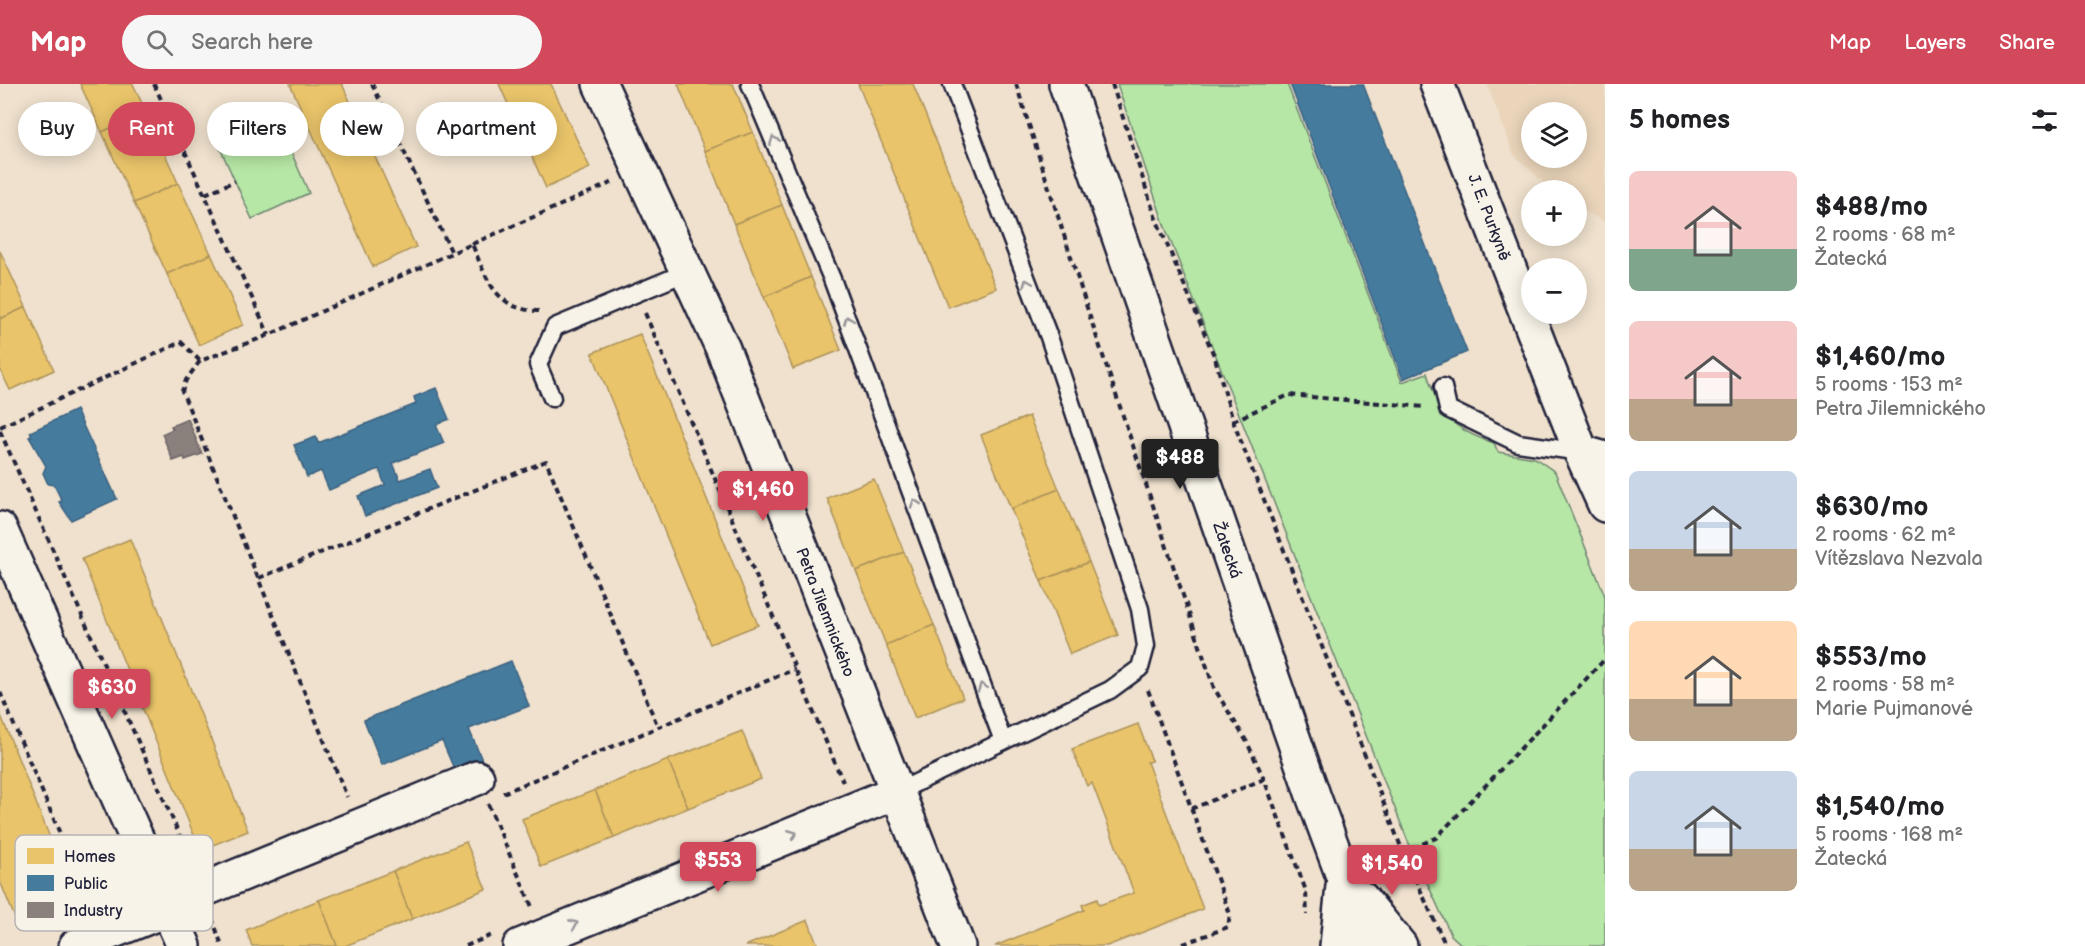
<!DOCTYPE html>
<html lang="en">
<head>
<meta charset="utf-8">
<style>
  :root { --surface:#fff; --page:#f6f6f6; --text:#202124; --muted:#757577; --accent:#d1495b }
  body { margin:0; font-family:"Balsamiq Sans",sans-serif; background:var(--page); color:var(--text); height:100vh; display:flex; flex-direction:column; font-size:22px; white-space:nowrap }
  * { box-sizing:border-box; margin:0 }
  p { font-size:20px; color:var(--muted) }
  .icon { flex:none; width:33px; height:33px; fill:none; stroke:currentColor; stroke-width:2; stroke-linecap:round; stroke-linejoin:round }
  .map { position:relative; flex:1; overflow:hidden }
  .details { display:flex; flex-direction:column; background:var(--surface); width:480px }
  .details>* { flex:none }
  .banner { position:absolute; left:18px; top:18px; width:570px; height:54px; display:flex; gap:12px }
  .tools { position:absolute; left:1521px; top:18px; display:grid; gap:12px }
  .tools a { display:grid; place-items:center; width:66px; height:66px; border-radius:50%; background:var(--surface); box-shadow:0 3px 15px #0003; font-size:30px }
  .price { position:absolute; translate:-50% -51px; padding:0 14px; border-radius:6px; background:var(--accent); color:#fff; font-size:20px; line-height:39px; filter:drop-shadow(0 2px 3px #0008) }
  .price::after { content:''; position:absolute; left:50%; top:36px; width:18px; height:14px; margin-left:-9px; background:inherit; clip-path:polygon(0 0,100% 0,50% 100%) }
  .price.active { background:#222; color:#fff }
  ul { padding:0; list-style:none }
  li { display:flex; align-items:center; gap:18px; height:150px; padding:0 24px }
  li span { display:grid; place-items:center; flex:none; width:168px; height:120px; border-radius:9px; color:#555 }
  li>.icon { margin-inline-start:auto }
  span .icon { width:72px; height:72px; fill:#fffc; stroke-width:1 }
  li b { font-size:26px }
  h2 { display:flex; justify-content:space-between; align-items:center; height:72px; padding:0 24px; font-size:26px }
  .pill { padding:0 21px; border-radius:27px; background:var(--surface); box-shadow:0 3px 15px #0003; font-size:21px; line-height:54px }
  .pill.active { background:var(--accent); color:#fff }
  header { display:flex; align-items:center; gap:36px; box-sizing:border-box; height:84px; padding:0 30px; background:var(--accent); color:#fff }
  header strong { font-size:28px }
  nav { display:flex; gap:33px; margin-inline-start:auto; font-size:21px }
  .search { width:420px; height:54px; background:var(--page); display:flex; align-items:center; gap:15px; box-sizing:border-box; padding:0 21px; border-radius:33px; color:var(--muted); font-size:22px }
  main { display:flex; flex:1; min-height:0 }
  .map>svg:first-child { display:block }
  .built { fill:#ead5ba; fill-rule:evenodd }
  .green { fill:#b7e7a6; stroke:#6c8470; stroke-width:1.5 }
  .homes { fill:#e9c46a; stroke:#ad935c; stroke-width:1.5 }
  .public { fill:#457b9d; stroke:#3a6080; stroke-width:1.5 }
  .industry { fill:#8a817c; stroke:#6b6468; stroke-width:1.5 }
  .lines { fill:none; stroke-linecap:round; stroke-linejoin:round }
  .lane-casing { stroke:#22223b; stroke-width:21 }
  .street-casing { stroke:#22223b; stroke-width:38 }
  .secondary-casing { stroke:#22223b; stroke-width:38 }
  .path { stroke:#22223b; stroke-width:4; stroke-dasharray:6 4.5; stroke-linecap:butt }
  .lane { stroke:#f7f3e8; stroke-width:16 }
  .street { stroke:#f7f3e8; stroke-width:33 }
  .secondary { stroke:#f7f3e8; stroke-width:33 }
  .oneway { stroke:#97959a }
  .labels { text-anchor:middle; stroke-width:6; stroke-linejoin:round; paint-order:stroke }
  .street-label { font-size:16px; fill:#22223b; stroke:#f7f3e8 }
  .key { fill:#f7f3e8; stroke:#b7b4b4; stroke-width:1.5 }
  .key-label { font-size:16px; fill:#22223b }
</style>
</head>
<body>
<header>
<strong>Map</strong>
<div class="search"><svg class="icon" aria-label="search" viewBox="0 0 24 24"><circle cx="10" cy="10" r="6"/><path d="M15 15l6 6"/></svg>Search here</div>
<nav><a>Map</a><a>Layers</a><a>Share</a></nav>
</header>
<main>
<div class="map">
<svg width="1605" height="862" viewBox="0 0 1605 862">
  <rect width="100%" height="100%" fill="#efe1cd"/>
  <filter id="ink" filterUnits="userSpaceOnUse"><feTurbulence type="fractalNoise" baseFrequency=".0167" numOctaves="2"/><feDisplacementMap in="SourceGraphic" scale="12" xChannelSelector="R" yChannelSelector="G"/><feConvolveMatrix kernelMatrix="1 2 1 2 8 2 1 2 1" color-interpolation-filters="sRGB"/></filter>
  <g filter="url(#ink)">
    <path class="built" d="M1487,0H1605V138L1577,123L1576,106H1552L1514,71ZM1532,28H1576V74H1532Z"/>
    <g class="green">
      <path d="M1117,0H1287L1402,298L1427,289C1439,330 1452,346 1494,359L1498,368L1535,374L1555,388L1605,512V862H1463L1451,851L1407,755L1165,143Z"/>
      <path d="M274,29L309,109L252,135L216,55Z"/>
    </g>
    <g class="homes">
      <path d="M80,0H133L146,28L102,48Z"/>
      <path d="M290,0H342L416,163L373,183Z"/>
      <path d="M499,0H551L590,84L546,104Z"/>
      <path d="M678,0H733L753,48L705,67Z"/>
      <path d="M858,0H913L996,204L948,223Z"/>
      <path d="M146,28L178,99L134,119L102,48Z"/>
      <path d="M753,48L782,121L734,140L705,67Z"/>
      <path d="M178,99L211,170L167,190L134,119Z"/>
      <path d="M782,121L811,193L764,213L734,140Z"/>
      <path d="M0,167L26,223L0,235Z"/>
      <path d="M211,170L243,241L199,261L167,190Z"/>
      <path d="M811,193L841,266L793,285L764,213Z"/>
      <path d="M26,223L54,286L10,306L0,285V235Z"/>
      <path d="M640,250L758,541L710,560L592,269Z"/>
      <path d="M1029,332L1059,405L1011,425L981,351Z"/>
      <path d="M874,395L904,468L856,487L827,414Z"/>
      <path d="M1059,405L1089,478L1041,497L1011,425Z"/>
      <path d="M130,455L248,747L200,766L82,475Z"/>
      <path d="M904,468L934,541L886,561L856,487Z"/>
      <path d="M1089,478L1118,551L1070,570L1041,497Z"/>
      <path d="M934,541L963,614L915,634L886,561Z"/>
      <path d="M0,629L69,801L59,805L65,821L17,839L0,797Z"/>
      <path d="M1138,640L1152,677L1147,678L1203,825L1107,862H995L1084,826L1082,821L1097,815L1099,821L1134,809L1092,699L1087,702L1072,665Z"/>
      <path d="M742,647L761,695L688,724L668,676Z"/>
      <path d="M668,676L688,724L614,754L595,706Z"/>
      <path d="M595,706L614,754L541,783L522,735Z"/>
      <path d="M466,758L486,805L412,835L393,787Z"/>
      <path d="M393,787L412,835L345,862H337L319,816Z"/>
      <path d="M319,816L337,862H252L246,846Z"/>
      <path d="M808,836L818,862H745Z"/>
    </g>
    <g class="public">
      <path d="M1290,0H1363L1467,268L1403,295Z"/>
      <path d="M436,304L449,335L436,341L444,359L393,379L400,396L430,385L437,404L365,432L358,412L385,401L379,385L329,406L321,387L307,393L294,361L316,353L318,359L416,320L414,313Z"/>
      <path d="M76,326L117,415L71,436L59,418L62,417L54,401L48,400L43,389L46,382L29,353L32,352L30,348Z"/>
      <path d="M511,577L529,622L469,645L482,676L455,687L442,657L382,681L364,636Z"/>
    </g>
    <path class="industry" d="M188,335L202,370L185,376L184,373L173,377L162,350L173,345L171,342Z"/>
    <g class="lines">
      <defs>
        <g id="lane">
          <path d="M750,0L832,195L1003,657"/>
          <path d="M1443,303L1448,325L1518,359L1581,368"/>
          <path d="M552,314L538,281L555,243L687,188"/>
          <path d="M897,708L1110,606L1140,584L1146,562L1140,525L1049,253L952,0"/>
        </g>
        <g id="street">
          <path d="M600,0L723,265L958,862"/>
          <path d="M1437,0L1581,368L1605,375"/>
          <path d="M1581,368L1605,421"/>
          <path d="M0,445L184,862"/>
          <path d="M76,862L168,825L203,806L477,694"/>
          <path d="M520,862L897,708"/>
        </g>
        <g id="secondary">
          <path d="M1066,0L1314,714L1369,862"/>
          <path d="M1361,814L1400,862"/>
          <path d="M1337,862L1343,802"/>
        </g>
      </defs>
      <use href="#lane" class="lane-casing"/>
      <use href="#street" class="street-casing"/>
      <use href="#secondary" class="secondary-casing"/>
      <g class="path">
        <path d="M154,0L269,251"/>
        <path d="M372,0L452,169"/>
        <path d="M1016,0L1090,233L1214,604L1247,658L1264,695L1306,807L1307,831"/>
        <path d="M1112,0L1155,132L1215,274L1233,337L1403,768L1446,862"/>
        <path d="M205,110L235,97"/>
        <path d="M472,160L613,98"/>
        <path d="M645,229L843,698"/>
        <path d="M200,277L186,296L182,307L347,713"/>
        <path d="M1233,337L1289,311L1425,323"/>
        <path d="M0,343L181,258L200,277L269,251L472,160C487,195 495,226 539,227"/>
        <path d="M0,347L192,779"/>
        <path d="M259,494L546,377L658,643"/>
        <path d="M1148,606L1230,830L1228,843L1178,862"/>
        <path d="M0,608L83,804L119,811"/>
        <path d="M503,709L795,585"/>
        <path d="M488,720L532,823"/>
        <path d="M1191,725L1264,695"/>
        <path d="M1403,768L1436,754L1605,575"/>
        <path d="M212,834L222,862"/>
        <path d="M466,862L492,851"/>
      </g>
      <use href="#lane" class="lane"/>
      <use href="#street" class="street"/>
      <use href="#secondary" class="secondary"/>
    </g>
    <defs><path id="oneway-chevron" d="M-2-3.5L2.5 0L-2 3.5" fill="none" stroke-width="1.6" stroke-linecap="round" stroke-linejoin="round" transform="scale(1.5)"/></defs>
    <g class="oneway">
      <use href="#oneway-chevron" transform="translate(774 56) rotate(-112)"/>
      <use href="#oneway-chevron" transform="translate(1027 199) rotate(-112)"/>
      <use href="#oneway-chevron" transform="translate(848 236) rotate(-111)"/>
      <use href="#oneway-chevron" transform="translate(915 419) rotate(-109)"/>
      <use href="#oneway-chevron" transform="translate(982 603) rotate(-111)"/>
      <use href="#oneway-chevron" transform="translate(793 750) rotate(-22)"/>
      <use href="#oneway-chevron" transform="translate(574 840) rotate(-22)"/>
    </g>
  </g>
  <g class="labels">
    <g class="street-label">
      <text transform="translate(1490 133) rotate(69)" y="6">J. E. Purkyně</text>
      <text transform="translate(1228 466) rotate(71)" y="6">Žatecká</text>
      <text transform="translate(826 528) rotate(69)" y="6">Petra Jilemnického</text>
    </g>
  </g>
  <rect x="15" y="751" width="198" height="96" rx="9" class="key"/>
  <rect x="27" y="764" width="27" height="16" fill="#e9c46a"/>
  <rect x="27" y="791" width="27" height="16" fill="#457b9d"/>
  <rect x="27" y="818" width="27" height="16" fill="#8a817c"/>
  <g class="key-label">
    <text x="64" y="778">Homes</text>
    <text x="64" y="805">Public</text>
    <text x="64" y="832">Industry</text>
  </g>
</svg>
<div class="tools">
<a><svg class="icon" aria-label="layers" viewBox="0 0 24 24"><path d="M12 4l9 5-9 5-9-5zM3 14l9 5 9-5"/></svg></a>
<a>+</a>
<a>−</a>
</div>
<b class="price active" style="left:1180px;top:406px">$488</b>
<b class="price" style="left:763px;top:438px">$1,460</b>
<b class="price" style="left:112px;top:636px">$630</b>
<b class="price" style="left:718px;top:809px">$553</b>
<b class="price" style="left:1392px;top:812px">$1,540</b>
<div class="banner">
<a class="pill">Buy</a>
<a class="pill active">Rent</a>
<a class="pill">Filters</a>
<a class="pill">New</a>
<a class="pill">Apartment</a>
</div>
</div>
<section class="details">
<h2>5 homes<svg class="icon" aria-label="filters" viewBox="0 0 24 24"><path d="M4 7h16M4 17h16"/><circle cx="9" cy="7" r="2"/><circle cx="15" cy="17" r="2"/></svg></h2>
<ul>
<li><span style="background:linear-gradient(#f6c9c9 65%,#7fa58c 0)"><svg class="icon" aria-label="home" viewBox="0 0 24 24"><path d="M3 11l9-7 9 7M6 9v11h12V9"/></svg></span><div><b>$488/mo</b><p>2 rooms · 68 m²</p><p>Žatecká</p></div></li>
<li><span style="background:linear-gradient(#f6c9c9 65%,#b9a48a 0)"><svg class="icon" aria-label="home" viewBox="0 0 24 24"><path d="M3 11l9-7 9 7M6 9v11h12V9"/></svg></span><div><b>$1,460/mo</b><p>5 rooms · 153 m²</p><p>Petra Jilemnického</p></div></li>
<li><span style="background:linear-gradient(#c9d6e8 65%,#b9a48a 0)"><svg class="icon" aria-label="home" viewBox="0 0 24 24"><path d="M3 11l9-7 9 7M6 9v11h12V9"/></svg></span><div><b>$630/mo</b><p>2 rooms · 62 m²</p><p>Vítězslava Nezvala</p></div></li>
<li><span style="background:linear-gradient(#ffd9b3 65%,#b9a48a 0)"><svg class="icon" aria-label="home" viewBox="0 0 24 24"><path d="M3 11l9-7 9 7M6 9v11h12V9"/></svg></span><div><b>$553/mo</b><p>2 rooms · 58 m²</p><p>Marie Pujmanové</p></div></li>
<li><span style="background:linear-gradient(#c9d6e8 65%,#b9a48a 0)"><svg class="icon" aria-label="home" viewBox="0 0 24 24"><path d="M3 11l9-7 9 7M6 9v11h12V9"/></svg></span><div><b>$1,540/mo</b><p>5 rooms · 168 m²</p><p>Žatecká</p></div></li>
</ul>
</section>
</main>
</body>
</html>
